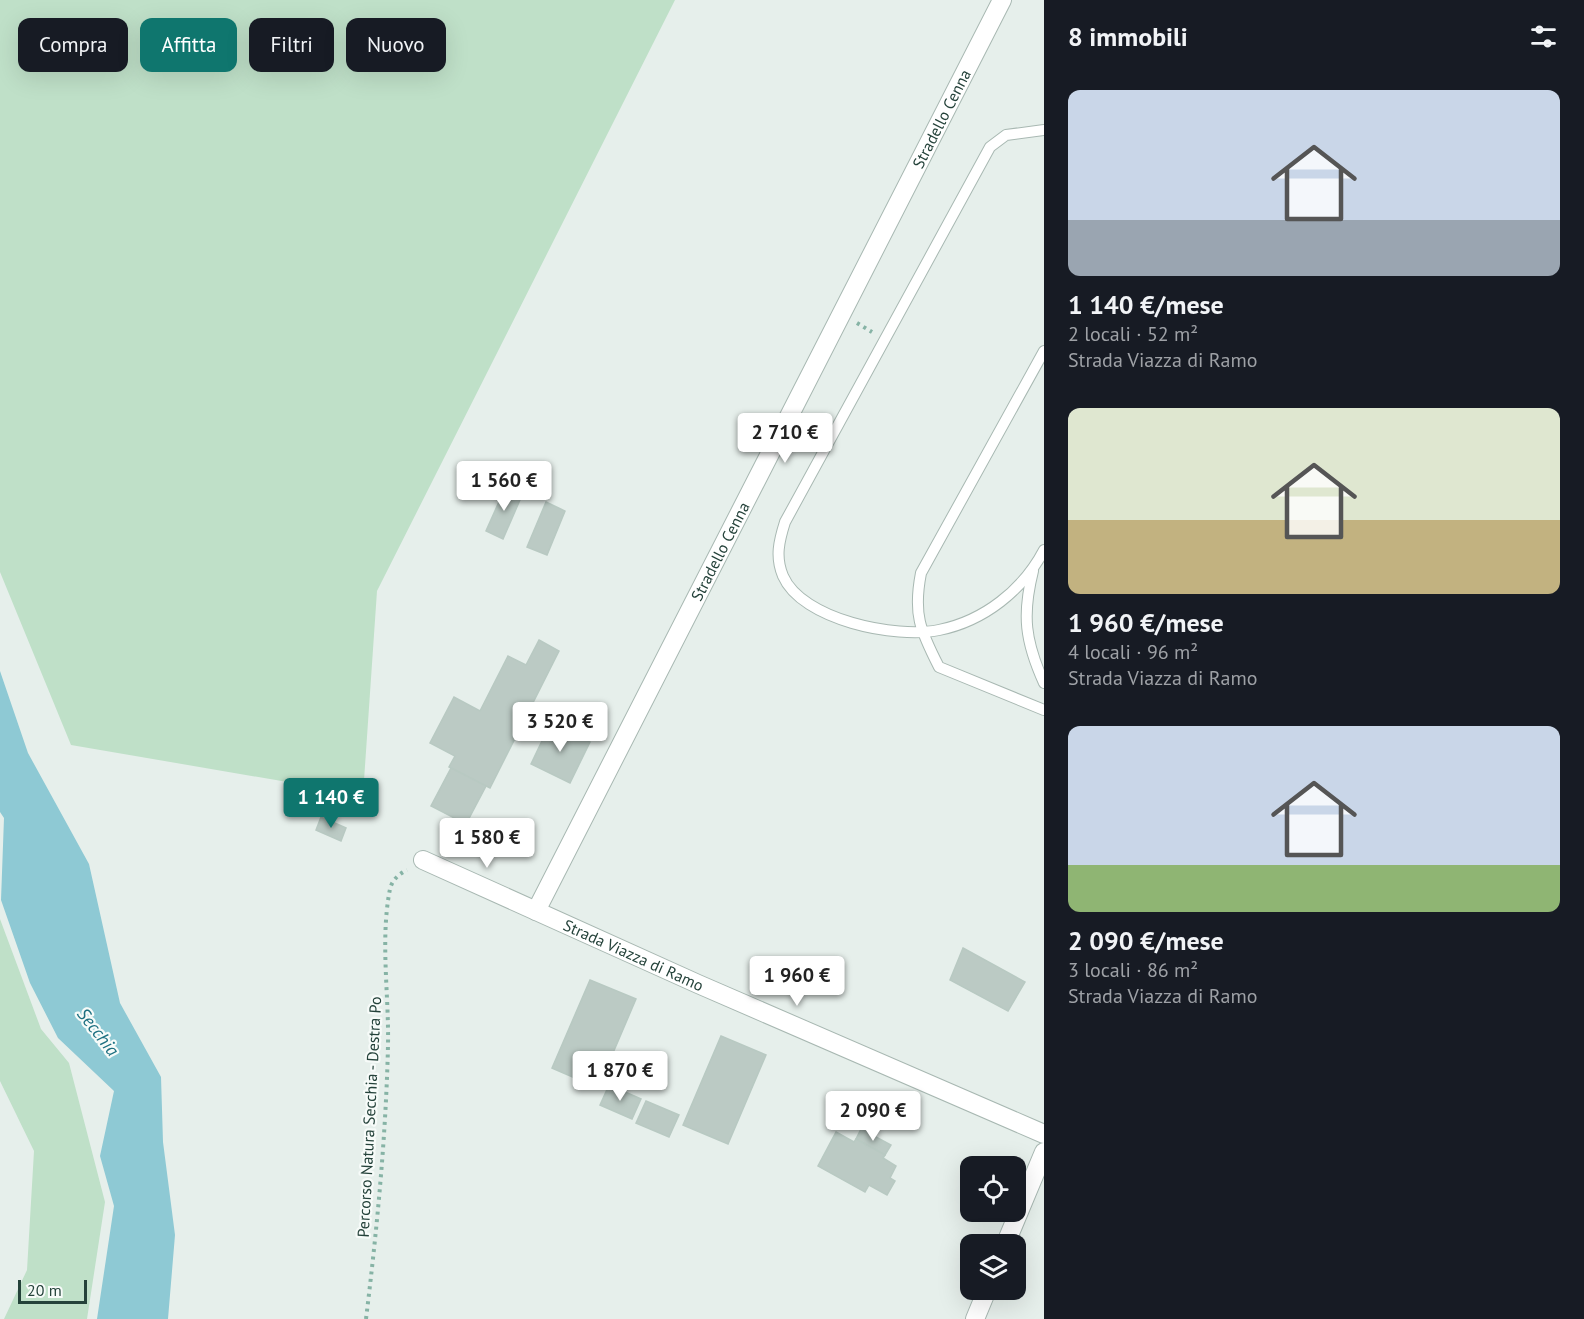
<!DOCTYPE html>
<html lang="it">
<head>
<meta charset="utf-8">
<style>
  :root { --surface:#171b24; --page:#20242c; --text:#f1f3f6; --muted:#9ea1a6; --accent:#0f766e }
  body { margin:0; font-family:"PT Sans",sans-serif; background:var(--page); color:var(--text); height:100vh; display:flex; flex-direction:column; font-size:22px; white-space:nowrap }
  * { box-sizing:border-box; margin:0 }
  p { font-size:20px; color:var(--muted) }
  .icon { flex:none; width:33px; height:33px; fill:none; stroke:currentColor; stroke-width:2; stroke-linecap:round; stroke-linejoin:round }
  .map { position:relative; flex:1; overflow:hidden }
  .side { display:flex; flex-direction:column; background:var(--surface); width:540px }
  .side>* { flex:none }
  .banner { position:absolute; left:18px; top:18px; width:570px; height:54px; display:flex; gap:12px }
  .controls { position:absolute; left:960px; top:1156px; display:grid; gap:12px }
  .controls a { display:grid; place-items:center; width:66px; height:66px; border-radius:12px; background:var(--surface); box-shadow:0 6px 24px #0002; font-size:30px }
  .scale { position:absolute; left:18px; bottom:15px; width:69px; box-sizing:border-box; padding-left:6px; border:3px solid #24423a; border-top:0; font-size:16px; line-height:21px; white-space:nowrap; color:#24423a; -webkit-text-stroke:4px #f7fbf9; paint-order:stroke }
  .price { position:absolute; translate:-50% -51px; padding:0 14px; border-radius:6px; background:#fff; color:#222; font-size:20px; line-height:39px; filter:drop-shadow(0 2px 3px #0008) }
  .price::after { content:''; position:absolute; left:50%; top:36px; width:18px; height:14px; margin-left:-9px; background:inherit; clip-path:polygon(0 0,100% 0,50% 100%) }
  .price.on { background:var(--accent); color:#fff }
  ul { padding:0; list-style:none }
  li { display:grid; align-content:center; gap:12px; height:318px; padding:0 24px }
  li span { display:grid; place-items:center; height:186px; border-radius:12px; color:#555 }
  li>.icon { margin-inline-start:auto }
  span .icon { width:108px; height:108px; fill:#fffc; stroke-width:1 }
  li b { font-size:26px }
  h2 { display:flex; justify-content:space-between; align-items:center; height:72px; padding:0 24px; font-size:26px }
  .tag { padding:0 21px; border-radius:12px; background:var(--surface); box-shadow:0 6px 24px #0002; font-size:21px; line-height:54px }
  .tag.on { background:var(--accent); color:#fff }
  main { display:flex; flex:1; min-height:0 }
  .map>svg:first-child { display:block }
  .green { fill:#bfe0c8 }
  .water { fill:#8ec9d4 }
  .building { fill:#bbcac4; stroke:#b8c9c2; stroke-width:1.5 }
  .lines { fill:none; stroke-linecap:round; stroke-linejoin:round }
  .lane-casing { stroke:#a8b8b2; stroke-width:12 }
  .street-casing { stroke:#a8b8b2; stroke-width:20 }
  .path { stroke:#86b3a5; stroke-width:4; stroke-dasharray:3 4.5; stroke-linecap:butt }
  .lane { stroke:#fff; stroke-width:10 }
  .street { stroke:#fff; stroke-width:18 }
  .labels { text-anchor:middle; stroke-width:4.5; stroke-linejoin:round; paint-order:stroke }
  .street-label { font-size:16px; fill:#24423a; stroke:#f7fbf9 }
  .water-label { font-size:18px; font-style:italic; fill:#1c6f80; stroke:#f7fbf9 }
</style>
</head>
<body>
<main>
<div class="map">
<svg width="1044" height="1319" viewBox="0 0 1044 1319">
  <rect width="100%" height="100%" fill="#e6efeb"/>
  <g class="green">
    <path d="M0,0H675L377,591L363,795L71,745L0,572Z"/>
    <path d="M0,919L41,1029L69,1063L105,1202L87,1319H4L27,1270L34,1151L0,1081Z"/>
  </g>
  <path class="water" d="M0,671L28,753L89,864L120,1003L161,1077L163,1142L175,1235L168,1319H97L114,1206L100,1156L114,1091L58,1038L30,983L1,900L4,818L0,812Z"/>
  <g class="building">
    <path d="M506,486L523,493L503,539L486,531Z"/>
    <path d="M546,502L565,511L547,555L527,547Z"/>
    <path d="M539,640L559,651L490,788L449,767L455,756L430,743L454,697L480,711L508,656L526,665Z"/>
    <path d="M551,722L590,742L570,783L531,764Z"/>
    <path d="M451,768L486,786L466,824L431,806Z"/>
    <path d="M321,817L346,828L341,841L316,830Z"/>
    <path d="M963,948L1025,982L1008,1011L950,980Z"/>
    <path d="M590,980L636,999L598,1088L552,1068Z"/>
    <path d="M721,1036L766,1055L728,1144L683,1125Z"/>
    <path d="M609,1085L641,1099L632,1119L600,1105Z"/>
    <path d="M646,1101L679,1115L669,1137L636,1123Z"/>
    <path d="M861,1129L891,1145L885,1155L856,1139Z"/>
    <path d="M836,1132L854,1142L856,1139L885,1155L883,1158L896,1166L890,1178L895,1181L887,1195L869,1185L865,1192L818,1166Z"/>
  </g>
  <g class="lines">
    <defs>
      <g id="lane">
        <path d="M1044,130L1006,135L990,147L785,522C779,541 775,557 783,576C802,620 896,639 939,630C984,621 1023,590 1044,550"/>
        <path d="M1044,351L921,573C913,614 920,630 939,667L1044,710"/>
        <path d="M1033,571C1022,615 1025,641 1044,683"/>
      </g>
      <g id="street">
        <path id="s1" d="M423,860L698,984L1044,1134"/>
        <path id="s2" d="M536,911L1002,0"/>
        <path d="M1005,1245L1044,1152"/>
        <path d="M975,1319L987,1290"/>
      </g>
    </defs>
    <use href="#lane" class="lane-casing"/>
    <use href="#street" class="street-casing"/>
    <g class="path">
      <path d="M857,323L872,332"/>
      <path d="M366,1319C377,1229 386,1136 388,1045C389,994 380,939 390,889C392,880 399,874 407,870"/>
    </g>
    <use href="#lane" class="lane"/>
    <use href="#street" class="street"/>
  </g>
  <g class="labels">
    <g class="street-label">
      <text dy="6" stroke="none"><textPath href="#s2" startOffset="890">Stradello Cenna</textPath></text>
      <text dy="6" stroke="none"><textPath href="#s2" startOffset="404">Stradello Cenna</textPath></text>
      <text dy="6" stroke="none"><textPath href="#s1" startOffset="231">Strada Viazza di Ramo</textPath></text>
      <text transform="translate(369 1117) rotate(-87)" y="6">Percorso Natura Secchia - Destra Po</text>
    </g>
    <g class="water-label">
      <text transform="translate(98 1032) rotate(52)" y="6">Secchia</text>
    </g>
  </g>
</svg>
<div class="controls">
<a><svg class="icon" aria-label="locate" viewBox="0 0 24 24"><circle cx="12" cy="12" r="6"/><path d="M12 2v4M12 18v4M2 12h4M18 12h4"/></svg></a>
<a><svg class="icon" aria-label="layers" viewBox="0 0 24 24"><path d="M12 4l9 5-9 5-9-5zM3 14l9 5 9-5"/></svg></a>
</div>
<div class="scale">20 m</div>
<b class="price" style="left:785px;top:464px">2 710 €</b>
<b class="price" style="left:504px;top:512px">1 560 €</b>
<b class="price" style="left:560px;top:753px">3 520 €</b>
<b class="price on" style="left:331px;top:829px">1 140 €</b>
<b class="price" style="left:487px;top:869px">1 580 €</b>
<b class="price" style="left:797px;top:1007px">1 960 €</b>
<b class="price" style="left:620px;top:1102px">1 870 €</b>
<b class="price" style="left:873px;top:1142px">2 090 €</b>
<div class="banner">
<a class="tag">Compra</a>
<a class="tag on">Affitta</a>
<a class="tag">Filtri</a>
<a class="tag">Nuovo</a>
</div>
</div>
<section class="side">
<h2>8 immobili<svg class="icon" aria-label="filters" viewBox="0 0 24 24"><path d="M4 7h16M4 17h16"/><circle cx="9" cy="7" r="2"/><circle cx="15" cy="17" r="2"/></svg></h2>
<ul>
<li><span style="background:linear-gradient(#c9d6e8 70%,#9aa5b1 0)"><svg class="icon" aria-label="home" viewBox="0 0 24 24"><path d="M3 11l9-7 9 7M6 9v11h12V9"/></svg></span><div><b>1 140 €/mese</b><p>2 locali · 52 m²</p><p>Strada Viazza di Ramo</p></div></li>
<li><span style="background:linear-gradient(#dfe7d0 60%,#c2b280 0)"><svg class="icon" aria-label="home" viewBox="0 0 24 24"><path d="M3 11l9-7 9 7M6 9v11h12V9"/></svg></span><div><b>1 960 €/mese</b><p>4 locali · 96 m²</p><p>Strada Viazza di Ramo</p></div></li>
<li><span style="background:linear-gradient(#c9d6e8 75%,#8fb573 0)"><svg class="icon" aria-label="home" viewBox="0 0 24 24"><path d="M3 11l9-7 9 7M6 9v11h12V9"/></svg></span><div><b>2 090 €/mese</b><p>3 locali · 86 m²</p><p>Strada Viazza di Ramo</p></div></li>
</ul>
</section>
</main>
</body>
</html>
